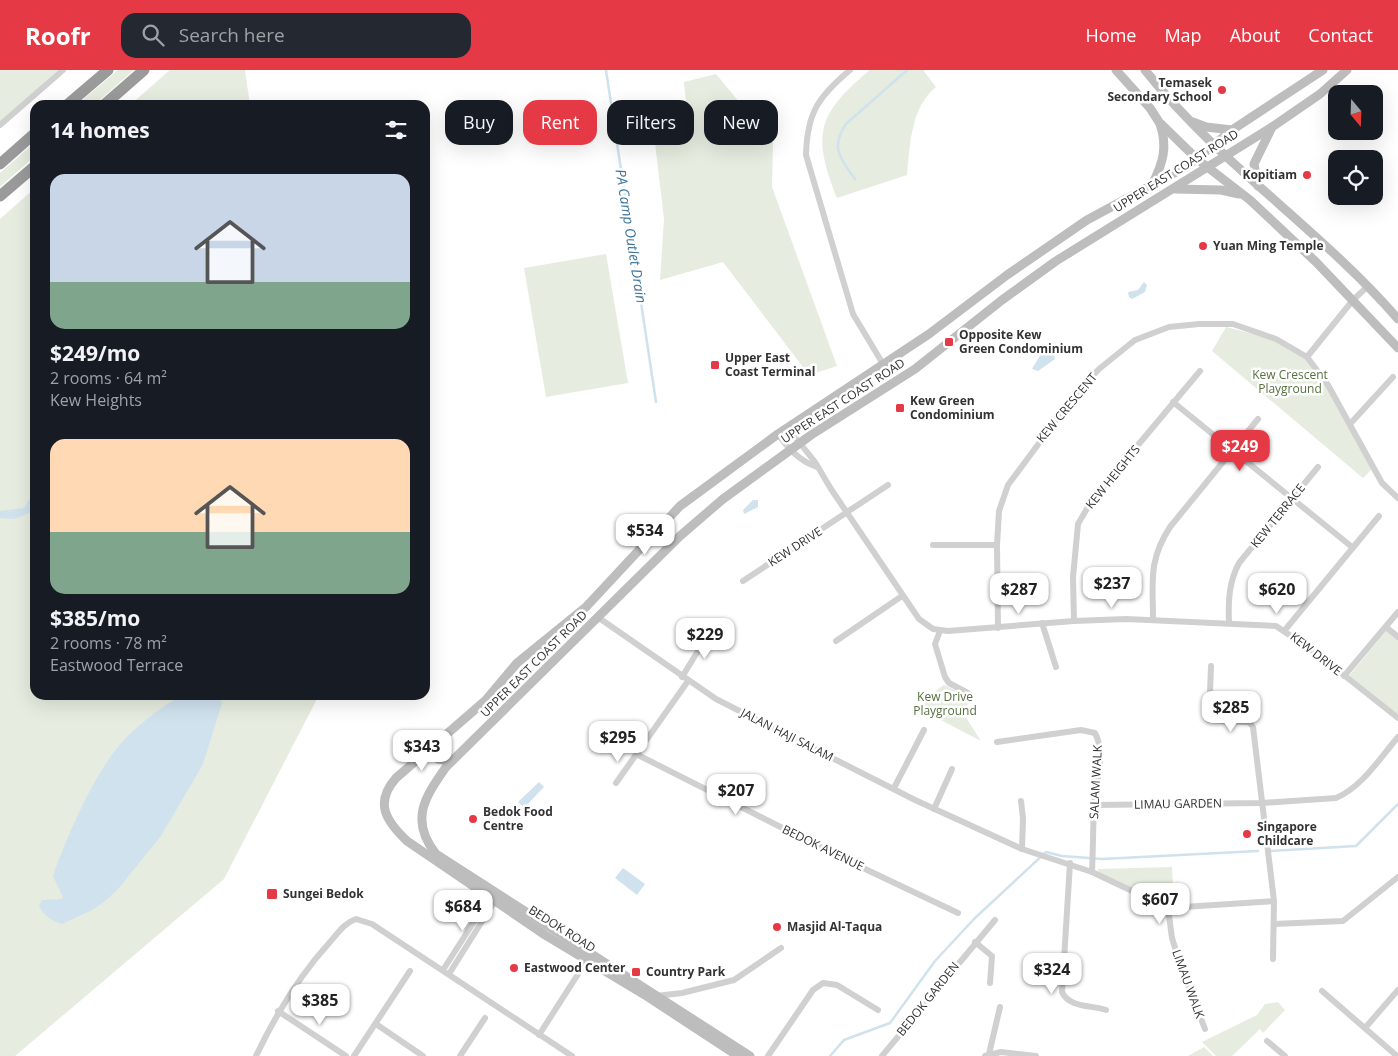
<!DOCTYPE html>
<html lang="en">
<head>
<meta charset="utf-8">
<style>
  :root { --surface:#171b24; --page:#242831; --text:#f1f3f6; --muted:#9ea1a6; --accent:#e63946 }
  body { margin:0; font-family:"Open Sans",sans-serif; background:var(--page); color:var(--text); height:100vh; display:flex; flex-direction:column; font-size:19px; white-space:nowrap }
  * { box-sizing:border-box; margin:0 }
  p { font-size:16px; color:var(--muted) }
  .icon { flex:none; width:28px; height:28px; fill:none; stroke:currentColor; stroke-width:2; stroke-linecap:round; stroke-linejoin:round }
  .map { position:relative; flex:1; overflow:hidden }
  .panel { position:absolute; left:30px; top:30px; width:400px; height:600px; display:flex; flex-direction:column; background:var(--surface); border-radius:15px; box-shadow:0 5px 20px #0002 }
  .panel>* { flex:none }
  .top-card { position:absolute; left:445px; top:30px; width:475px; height:45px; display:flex; gap:10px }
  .needle { width:32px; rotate:161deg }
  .controls { position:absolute; left:1328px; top:15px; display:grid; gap:10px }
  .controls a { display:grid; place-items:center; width:55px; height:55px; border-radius:10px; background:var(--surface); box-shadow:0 5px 20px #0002; font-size:25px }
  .price { position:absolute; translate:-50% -42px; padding:0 11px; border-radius:10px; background:#fff; color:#222; font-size:16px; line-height:32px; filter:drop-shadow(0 1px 2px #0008) }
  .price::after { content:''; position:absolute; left:50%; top:30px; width:15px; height:11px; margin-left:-8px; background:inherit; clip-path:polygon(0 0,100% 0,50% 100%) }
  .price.selected { background:var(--accent); color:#fff }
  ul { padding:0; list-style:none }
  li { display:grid; align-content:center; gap:10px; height:265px; padding:0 20px }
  li span { display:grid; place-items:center; height:155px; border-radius:15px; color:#555 }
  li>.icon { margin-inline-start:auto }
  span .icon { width:90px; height:90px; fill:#fffc; stroke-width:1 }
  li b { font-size:21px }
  h2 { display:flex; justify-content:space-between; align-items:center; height:60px; padding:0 20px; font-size:21px }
  .chip { padding:0 18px; border-radius:15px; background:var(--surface); box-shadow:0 5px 20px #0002; font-size:18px; line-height:45px }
  .chip.selected { background:var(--accent); color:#fff }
  header { display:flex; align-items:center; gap:30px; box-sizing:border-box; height:70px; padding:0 25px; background:var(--accent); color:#fff }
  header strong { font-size:24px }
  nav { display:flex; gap:28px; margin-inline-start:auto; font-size:18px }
  .search { width:350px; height:45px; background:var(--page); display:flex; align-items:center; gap:12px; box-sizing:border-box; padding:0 18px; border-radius:15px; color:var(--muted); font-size:19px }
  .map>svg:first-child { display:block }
  .green { fill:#e6ecdf }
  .water { fill:#cfe2ee }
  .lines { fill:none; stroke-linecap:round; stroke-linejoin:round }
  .stream { stroke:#cfe2ee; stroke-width:2.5 }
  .street { stroke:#d0d0d0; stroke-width:6 }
  .secondary { stroke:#bdbdbd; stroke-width:9 }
  .highway { stroke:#9a9a9a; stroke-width:11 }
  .poi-dot { fill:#e63946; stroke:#fff; stroke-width:2 }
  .labels { text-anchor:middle; stroke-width:5; stroke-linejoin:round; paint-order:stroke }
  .poi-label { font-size:12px; font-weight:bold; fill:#333; stroke:#fff; text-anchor:start }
  .street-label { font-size:12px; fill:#333; stroke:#fff }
  .park-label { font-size:12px; fill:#56703f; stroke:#fff }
  .water-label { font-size:14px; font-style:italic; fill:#3f7597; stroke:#fff }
</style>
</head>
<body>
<header>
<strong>Roofr</strong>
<div class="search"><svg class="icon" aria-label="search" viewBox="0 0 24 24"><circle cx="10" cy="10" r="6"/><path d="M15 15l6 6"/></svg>Search here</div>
<nav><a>Home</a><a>Map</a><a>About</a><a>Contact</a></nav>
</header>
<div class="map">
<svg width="1398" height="986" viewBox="0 0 1398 986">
  <rect width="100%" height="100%" fill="#fff"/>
  <g class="green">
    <path d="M0,0H58L0,52Z"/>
    <path d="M118,0H134L94,35H77Z"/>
    <path d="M170,0H245L250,35H130Z"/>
    <path d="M870,0H923L936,17C911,37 910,74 907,105L837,128C812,64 817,44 870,0Z"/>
    <path d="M716,4L773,73L772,117L837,296L809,305L723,192L660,210L664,149L652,48L687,42L684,12Z"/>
    <path d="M35,72V86L0,117V103Z"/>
    <path d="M35,118V625H319L224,809L15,986H0V149Z"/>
    <path d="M606,184L628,313L546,327L524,198Z"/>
    <path d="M1226,257L1269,268L1305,288L1318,302L1372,399L1363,408L1212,281Z"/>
    <path d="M1387,560L1398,569V651L1349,606Z"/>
    <path d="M944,615L961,623L962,630L968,634L963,643L981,671L914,636Z"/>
    <path d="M1172,797L1174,836H1167L1099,804L1098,799Z"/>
    <path d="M1278,932L1285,940L1263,963L1260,959L1232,986H1216L1202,972L1257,945L1265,934Z"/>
    <path d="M1204,977L1213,986H1188Z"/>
  </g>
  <g class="water">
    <path d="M1144,212L1147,215L1145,222L1132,229L1129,227L1128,222L1138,220Z"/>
    <path d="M1050,281L1053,282L1055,289L1038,301L1032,299L1041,284Z"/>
    <path d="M35,420L34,441L14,449L0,448V441L24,438Z"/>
    <path d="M753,430H758V437L744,444L743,440Z"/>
    <path d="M182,625H218L222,633L203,694L161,766L118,819L104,832L92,840L62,854C51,850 44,846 39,836L42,830L61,829L63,827L53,806C67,766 95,701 124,670C141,652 162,637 182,625Z"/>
    <path d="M539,712L544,717L524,738L518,732Z"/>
    <path d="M623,798L645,814L637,825L615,808Z"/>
  </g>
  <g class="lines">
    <g class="stream">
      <path d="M606,0L656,332"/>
      <path d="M855,109C840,88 830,78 846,54L907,0"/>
      <path d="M1270,781L1356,776L1398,734"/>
      <path d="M830,986L844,970L890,953L935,891L974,849L1046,782L1062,786L1102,789L1258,781"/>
    </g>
    <g class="street">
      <path d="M850,0C818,27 807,43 806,85L853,244L883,294"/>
      <path d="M0,55L63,0"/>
      <path d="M1307,287L1353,230L1367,217"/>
      <path d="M1173,332L1352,477"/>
      <path d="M1350,354L1393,307"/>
      <path d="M787,357L815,392L831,419L919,549L933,559L948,561L1074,551L1126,549L1276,556L1316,583L1398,648"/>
      <path d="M778,364C788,378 799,391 817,397"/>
      <path d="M933,475H997"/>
      <path d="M743,511L888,415"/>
      <path d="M599,548L716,629L915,730L1022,779L1092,802L1168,838L1274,831"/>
      <path d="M1153,550C1153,511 1148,491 1170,457L1258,349"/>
      <path d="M1074,551L1073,507L1078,454L1092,430L1200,301"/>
      <path d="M1229,552C1228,531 1229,512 1239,493L1318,397"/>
      <path d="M1042,553L1056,597"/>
      <path d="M1386,557L1398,567"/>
      <path d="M998,558L997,475L999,441L1008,415L1077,322L1099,299L1135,270L1169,257L1199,254H1233L1276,269L1307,287L1328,315L1382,413L1398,428"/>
      <path d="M1285,560L1379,446"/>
      <path d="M940,561L935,574L945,607L949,613L968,623"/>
      <path d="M836,571L902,526"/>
      <path d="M1211,596L1209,650L1247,652L1250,653L1253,657L1274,831L1273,889"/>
      <path d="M1344,606L1398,542"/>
      <path d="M682,607L709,563"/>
      <path d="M997,672L1081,660L1095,663C1106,683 1096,713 1094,736C1093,758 1093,780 1092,802"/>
      <path d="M636,684L844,789L958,843"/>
      <path d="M616,713L688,611"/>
      <path d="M894,718L924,660"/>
      <path d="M1021,731L1023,748L1022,779"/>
      <path d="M1094,735L1262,733L1336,728C1362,717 1380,688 1398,667"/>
      <path d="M934,739L952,699"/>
      <path d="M1070,793L1062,922C1069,938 1092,935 1106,940"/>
      <path d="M1168,838L1172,868L1181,897L1205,959"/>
      <path d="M1274,854L1343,851L1398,807"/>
      <path d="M975,872L992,886L990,913"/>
      <path d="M443,900L491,825"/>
      <path d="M449,904L496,829"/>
      <path d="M1322,921L1397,986"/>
      <path d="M656,926L682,923L734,910L781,878"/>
      <path d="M278,941L346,986"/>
      <path d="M376,954L423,986"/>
      <path d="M1365,958L1398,920"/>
      <path d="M539,965L589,887"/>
      <path d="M1267,971L1285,986"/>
      <path d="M989,984L1000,937"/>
      <path d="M256,986C276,944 298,907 330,872C338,863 344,853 356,849L372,854L572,986"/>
      <path d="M354,986L410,901"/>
      <path d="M460,986L485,948"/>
      <path d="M768,986L813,920L823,913L837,915L878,940"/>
      <path d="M882,986L995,850"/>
      <path d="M985,986L1001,982L1036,986"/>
    </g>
    <g class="secondary">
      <path d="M1116,0L1150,38L1159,52L1197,89L1250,130L1316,192L1398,278"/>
      <path d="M1145,0C1219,94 1320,159 1398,249"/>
      <path d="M1193,52L1206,57L1232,60"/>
      <path d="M1152,115C1163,93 1168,77 1160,54"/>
      <path d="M1258,116L1254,94L1272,57"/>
      <path d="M1175,119L1221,120L1239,124"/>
      <path d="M432,677L438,689L452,691"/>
      <path d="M738,986L648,927L545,865L407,771C386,751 374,733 396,708L486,630L517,593L586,537L680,436L778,364L929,264L1007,205L1087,150L1189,95L1232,60L1323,0"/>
      <path d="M750,986L436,784C409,750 425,727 446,697L680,466L723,429L811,365L915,299L1002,230L1056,191L1272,57L1320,24L1347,0"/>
    </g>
    <g class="highway">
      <path d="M67,35L108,0"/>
      <path d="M104,35L144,0"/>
      <path d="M0,94L35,63"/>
      <path d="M0,126L35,96"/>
    </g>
  </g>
  <g class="poi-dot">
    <circle cx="1222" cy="20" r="5"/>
    <circle cx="1307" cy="105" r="5"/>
    <circle cx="1203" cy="176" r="5"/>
    <rect x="944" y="267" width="10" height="10" rx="2.5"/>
    <rect x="710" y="290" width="10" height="10" rx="2.5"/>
    <rect x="895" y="333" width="10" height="10" rx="2.5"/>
    <circle cx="473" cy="749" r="5"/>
    <circle cx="1247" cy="764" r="5"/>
    <rect x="266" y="818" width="12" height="12" rx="2.5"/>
    <circle cx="777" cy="857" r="5"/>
    <circle cx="514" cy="898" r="5"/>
    <rect x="631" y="897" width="10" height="10" rx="2.5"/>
  </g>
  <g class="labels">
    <g class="poi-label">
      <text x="1212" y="17" text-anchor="end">Temasek<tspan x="1212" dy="14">Secondary School</tspan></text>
      <text x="1297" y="109" text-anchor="end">Kopitiam</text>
      <text x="1213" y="180">Yuan Ming Temple</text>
      <text x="959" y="269">Opposite Kew<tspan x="959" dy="14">Green Condominium</tspan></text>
      <text x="725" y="292">Upper East<tspan x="725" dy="14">Coast Terminal</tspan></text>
      <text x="910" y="335">Kew Green<tspan x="910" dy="14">Condominium</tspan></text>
      <text x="483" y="746">Bedok Food<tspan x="483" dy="14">Centre</tspan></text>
      <text x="1257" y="761">Singapore<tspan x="1257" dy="14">Childcare</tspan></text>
      <text x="283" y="828">Sungei Bedok</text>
      <text x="787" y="861">Masjid Al-Taqua</text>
      <text x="524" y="902">Eastwood Center</text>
      <text x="646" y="906">Country Park</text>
    </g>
    <g class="street-label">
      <text transform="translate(1176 101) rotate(-32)" y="4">UPPER EAST COAST ROAD</text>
      <text transform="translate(843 331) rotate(-33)" y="4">UPPER EAST COAST ROAD</text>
      <text transform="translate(1067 338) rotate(-50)" y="4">KEW CRESCENT</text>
      <text transform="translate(1113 407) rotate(-51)" y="4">KEW HEIGHTS</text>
      <text transform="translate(1278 446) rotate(-51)" y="4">KEW TERRACE</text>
      <text transform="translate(795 477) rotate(-33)" y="4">KEW DRIVE</text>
      <text transform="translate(1316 584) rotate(38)" y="4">KEW DRIVE</text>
      <text transform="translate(534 594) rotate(-45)" y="4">UPPER EAST COAST ROAD</text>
      <text transform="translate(787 665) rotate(27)" y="4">JALAN HAJI SALAM</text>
      <text transform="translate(1096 712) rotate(-87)" y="4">SALAM WALK</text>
      <text transform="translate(1178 734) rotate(-1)" y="4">LIMAU GARDEN</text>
      <text transform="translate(823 778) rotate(26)" y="4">BEDOK AVENUE</text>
      <text transform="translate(562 859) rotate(32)" y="4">BEDOK ROAD</text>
      <text transform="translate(1188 914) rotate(70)" y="4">LIMAU WALK</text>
      <text transform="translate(928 929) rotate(-51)" y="4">BEDOK GARDEN</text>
    </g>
    <g class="park-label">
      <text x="1290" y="309">Kew Crescent<tspan x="1290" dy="14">Playground</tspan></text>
      <text x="945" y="631">Kew Drive<tspan x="945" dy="14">Playground</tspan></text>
    </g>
    <g class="water-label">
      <text transform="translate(631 166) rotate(81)" y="5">PA Camp Outlet Drain</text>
    </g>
  </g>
</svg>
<div class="controls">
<a><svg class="needle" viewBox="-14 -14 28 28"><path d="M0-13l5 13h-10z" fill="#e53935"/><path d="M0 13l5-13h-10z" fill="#9ea1a6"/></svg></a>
<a><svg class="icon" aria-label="locate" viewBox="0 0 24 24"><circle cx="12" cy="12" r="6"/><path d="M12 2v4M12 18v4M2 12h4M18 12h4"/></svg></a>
</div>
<b class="price selected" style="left:1240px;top:402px">$249</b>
<b class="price" style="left:645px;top:486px">$534</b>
<b class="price" style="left:1112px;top:539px">$237</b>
<b class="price" style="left:1019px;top:545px">$287</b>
<b class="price" style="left:1277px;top:545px">$620</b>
<b class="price" style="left:705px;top:590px">$229</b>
<b class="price" style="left:1231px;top:663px">$285</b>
<b class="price" style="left:618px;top:693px">$295</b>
<b class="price" style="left:422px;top:702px">$343</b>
<b class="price" style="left:736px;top:746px">$207</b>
<b class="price" style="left:1160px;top:855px">$607</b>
<b class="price" style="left:463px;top:862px">$684</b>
<b class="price" style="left:1052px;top:925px">$324</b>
<b class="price" style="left:320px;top:956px">$385</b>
<div class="top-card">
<a class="chip">Buy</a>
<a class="chip selected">Rent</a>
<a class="chip">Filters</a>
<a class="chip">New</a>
</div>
<section class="panel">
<h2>14 homes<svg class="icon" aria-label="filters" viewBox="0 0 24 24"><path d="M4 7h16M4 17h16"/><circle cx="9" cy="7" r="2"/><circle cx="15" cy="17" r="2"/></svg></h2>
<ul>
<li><span style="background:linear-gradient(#c9d6e8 70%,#7fa58c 0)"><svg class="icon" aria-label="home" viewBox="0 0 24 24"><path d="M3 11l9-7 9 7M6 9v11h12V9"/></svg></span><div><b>$249/mo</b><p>2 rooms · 64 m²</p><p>Kew Heights</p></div></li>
<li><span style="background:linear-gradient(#ffd9b3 60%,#7fa58c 0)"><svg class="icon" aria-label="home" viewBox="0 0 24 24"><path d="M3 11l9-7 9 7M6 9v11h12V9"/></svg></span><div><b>$385/mo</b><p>2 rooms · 78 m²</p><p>Eastwood Terrace</p></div></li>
</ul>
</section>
</div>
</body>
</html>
